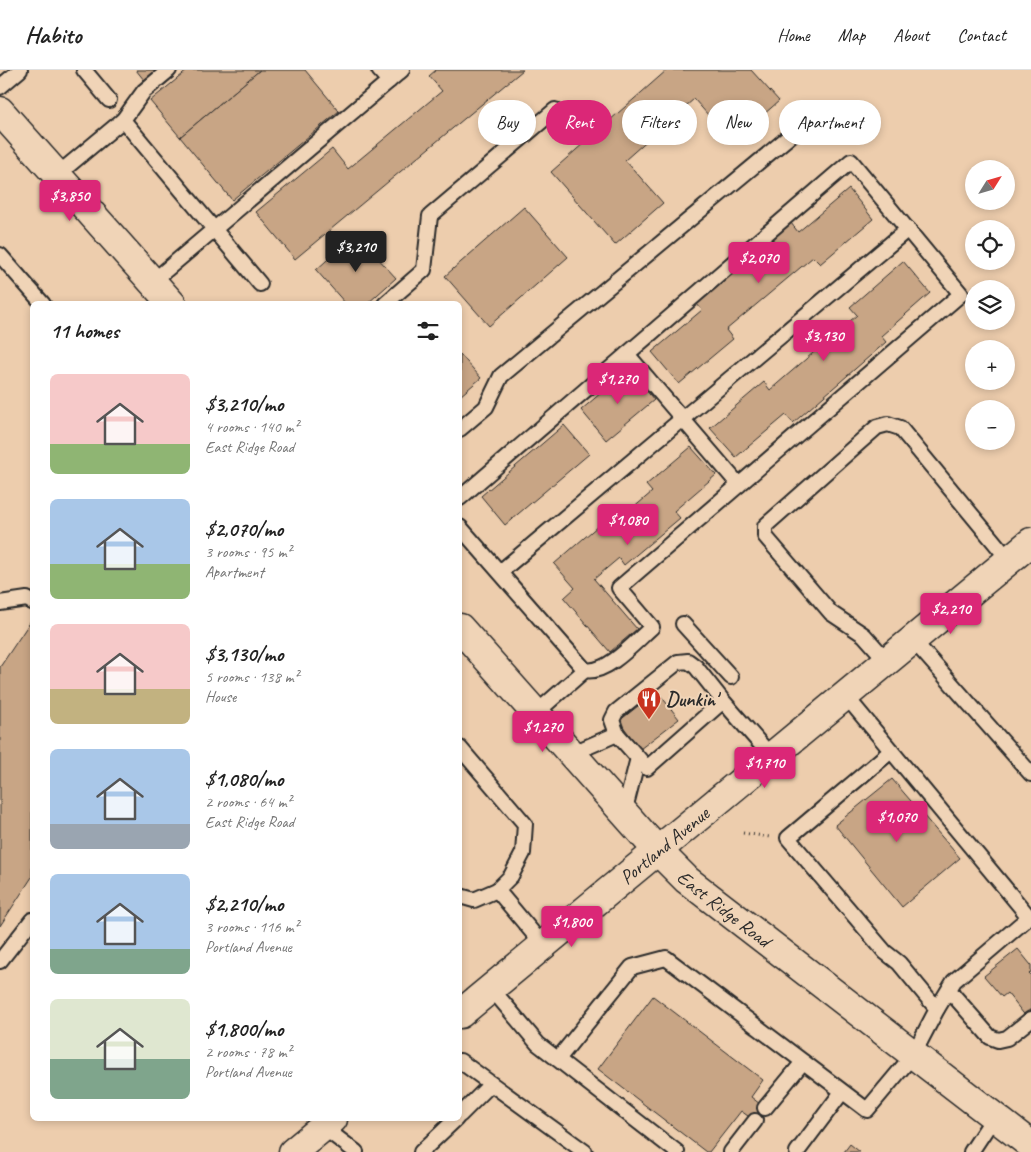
<!DOCTYPE html>
<html lang="en">
<head>
<meta charset="utf-8">
<style>
  :root { --surface:#fff; --page:#f6f6f6; --text:#222; --muted:#767676; --line:#e0e0e0; --accent:#db2777 }
  body { margin:0; font-family:Caveat,sans-serif; background:var(--page); color:var(--text); height:100vh; display:flex; flex-direction:column; font-size:19px; white-space:nowrap }
  * { box-sizing:border-box; margin:0 }
  p { font-size:16px; color:var(--muted) }
  .icon { flex:none; width:28px; height:28px; fill:none; stroke:currentColor; stroke-width:2; stroke-linecap:round; stroke-linejoin:round }
  .map { position:relative; flex:1; overflow:hidden }
  .drawer { position:absolute; left:30px; top:231px; width:432px; height:820px; display:flex; flex-direction:column; background:var(--surface); border-radius:8px; box-shadow:0 2px 8px #0003 }
  .drawer>* { flex:none }
  .top-card { position:absolute; left:478px; top:30px; width:475px; height:45px; display:flex; gap:10px }
  .needle { width:32px; rotate:53deg }
  .tools { position:absolute; left:965px; top:90px; display:grid; gap:10px }
  .tools a { display:grid; place-items:center; width:50px; height:50px; border-radius:50%; background:var(--surface); box-shadow:0 2px 8px #0003; font-size:25px }
  .price { position:absolute; translate:-50% -42px; padding:0 11px; border-radius:5px; background:var(--accent); color:#fff; font-size:16px; line-height:32px; filter:drop-shadow(0 1px 2px #0008) }
  .price::after { content:''; position:absolute; left:50%; top:30px; width:15px; height:11px; margin-left:-8px; background:inherit; clip-path:polygon(0 0,100% 0,50% 100%) }
  .price.current { background:#222; color:#fff }
  ul { padding:0; list-style:none }
  li { display:flex; align-items:center; gap:15px; height:125px; padding:0 20px }
  li span { display:grid; place-items:center; flex:none; width:140px; height:100px; border-radius:8px; color:#555 }
  li>.icon { margin-inline-start:auto }
  span .icon { width:60px; height:60px; fill:#fffc; stroke-width:1 }
  li b { font-size:21px }
  h2 { display:flex; justify-content:space-between; align-items:center; height:60px; padding:0 20px; font-size:21px }
  .pill { padding:0 18px; border-radius:22px; background:var(--surface); box-shadow:0 2px 8px #0003; font-size:18px; line-height:45px }
  .pill.current { background:var(--accent); color:#fff }
  header { display:flex; align-items:center; gap:30px; box-sizing:border-box; height:70px; padding:0 25px; background:var(--surface); border-bottom:1px solid var(--line) }
  header strong { font-size:24px }
  nav { display:flex; gap:28px; margin-inline-start:auto; font-size:18px }
  .map>svg:first-child { display:block }
  .building { fill:#c8a585; stroke:#2b2b2b }
  .lines { fill:none; stroke-linecap:round; stroke-linejoin:round }
  .service-casing { stroke:#2b2b2b; stroke-width:18 }
  .secondary-casing { stroke:#2b2b2b; stroke-width:31 }
  .path { stroke:#2b2b2b; stroke-width:3; stroke-dasharray:1 4; stroke-linecap:butt }
  .service { stroke:#f0d4b7; stroke-width:14 }
  .secondary { stroke:#f0d4b7; stroke-width:28 }
  .labels { text-anchor:middle; stroke-width:4; stroke-linejoin:round; paint-order:stroke }
  .poi-label { font-size:20px; font-weight:bold; fill:#2b2b2b; stroke:#f0d4b7; text-anchor:start }
  .street-label { font-size:20px; fill:#2b2b2b; stroke:#f0d4b7 }
</style>
</head>
<body>
<header>
<strong>Habito</strong>
<nav><a>Home</a><a>Map</a><a>About</a><a>Contact</a></nav>
</header>
<div class="map">
<svg width="1031" height="1082" viewBox="0 0 1031 1082">
  <rect width="100%" height="100%" fill="#edcdad"/>
  <filter id="ink" filterUnits="userSpaceOnUse"><feTurbulence type="fractalNoise" baseFrequency=".02" numOctaves="2"/><feDisplacementMap in="SourceGraphic" scale="10" xChannelSelector="R" yChannelSelector="G"/><feConvolveMatrix kernelMatrix="1 2 1 2 8 2 1 2 1" color-interpolation-filters="sRGB"/></filter>
  <g filter="url(#ink)">
    <g class="building">
      <path d="M136,0H157L144,10Z"/>
      <path d="M188,0H260L180,67L150,31Z"/>
      <path d="M260,0H305L339,41L232,130L180,67Z"/>
      <path d="M436,0H523L295,189L256,142L332,79L348,99L442,21L429,6Z"/>
      <path d="M667,0H751L779,31L732,72L694,29L625,90L663,133L615,175L551,102Z"/>
      <path d="M849,119L873,149L820,194L813,187L726,260L733,269L679,314L652,282L702,240L696,233L791,153L798,162Z"/>
      <path d="M524,137L568,187L489,256L445,206Z"/>
      <path d="M356,164L396,208L367,234H346L316,200Z"/>
      <path d="M903,191L930,223L881,266L886,272L793,353L786,345L736,387L710,358L764,312L770,320L857,245L850,237Z"/>
      <path d="M460,284L481,308L460,326Z"/>
      <path d="M629,299L654,330L606,370L581,340Z"/>
      <path d="M564,355L589,384L505,455L481,426Z"/>
      <path d="M691,377L716,405L674,441L680,448L624,495L619,488L594,509L637,559L610,582L564,528L575,518L554,494L599,455L605,462L652,422L646,415Z"/>
      <path d="M32,549V807L0,856V597Z"/>
      <path d="M657,621L679,649L640,679L619,651Z"/>
      <path d="M892,709L960,788L902,837L835,755Z"/>
      <path d="M1018,879L1031,895V902L1029,903L1031,905V953L1007,923L1002,927L984,906Z"/>
      <path d="M653,926L763,1010L751,1027L769,1041L759,1054L741,1041L709,1082H706L598,999Z"/>
      <path d="M850,1074L860,1082H844Z"/>
    </g>
    <g class="lines">
      <defs>
        <g id="service">
          <path d="M84,0L109,30"/>
          <path d="M379,0L389,11"/>
          <path d="M0,17L20,0"/>
          <path d="M123,50L260,214"/>
          <path d="M57,105L123,50L144,21L169,0"/>
          <path d="M0,185L43,234"/>
          <path d="M152,212L402,0"/>
          <path d="M385,234L424,200L430,146L555,40"/>
          <path d="M627,284L739,415"/>
          <path d="M460,359L486,337L501,306L814,46"/>
          <path d="M460,428L851,91L961,224L619,518L652,557C637,570 607,605 585,600L460,457"/>
          <path d="M500,502L908,159"/>
          <path d="M0,533L27,529L32,532"/>
          <path d="M683,554L731,607"/>
          <path d="M913,570L1031,704"/>
          <path d="M887,591L864,565L831,543L765,466V456L877,357L888,354L900,358L1009,490"/>
          <path d="M845,625L1029,847"/>
          <path d="M723,631L696,597L688,591L678,592L616,642L612,650L617,664L647,698L723,631L771,686"/>
          <path d="M536,643L585,600"/>
          <path d="M460,678L525,754L523,783L511,806L497,820L474,830L460,826"/>
          <path d="M891,681L788,768L885,882L899,893L937,939"/>
          <path d="M571,684L617,664"/>
          <path d="M624,743L638,688"/>
          <path d="M497,820L543,875"/>
          <path d="M0,891L32,850"/>
          <path d="M491,918L538,974L677,1082"/>
          <path d="M949,920L990,967L998,970L1007,968L1031,949"/>
          <path d="M558,989L632,897L666,888L867,1040L913,985L937,939L954,911L1029,847H1031"/>
          <path d="M460,991L585,1082"/>
          <path d="M765,1038L803,992"/>
          <path d="M460,1045L491,1014"/>
          <path d="M323,1057L356,1082"/>
          <path d="M421,1082L456,1049"/>
          <path d="M731,1082L755,1051"/>
          <path d="M797,1082L842,1022"/>
          <path d="M971,1082L994,1047"/>
        </g>
        <g id="secondary">
          <path d="M0,41L172,234"/>
          <path id="s1" d="M460,558L657,780L687,810L1031,1075"/>
          <path id="s2" d="M460,944L1031,472"/>
          <path d="M293,1082L333,1049"/>
        </g>
      </defs>
      <use href="#service" class="service-casing"/>
      <use href="#secondary" class="secondary-casing"/>
      <path class="path" d="M743,763L770,767"/>
      <use href="#service" class="service"/>
      <use href="#secondary" class="secondary"/>
    </g>
  </g>
  <defs>
    <symbol id="restaurant-pin" viewBox="-11 -11 22 30"><path d="M0 17L-7.5 6A9.5 9.5 0 1 1 7.5 6Z" fill="#c8321e" stroke="#f0d4b7"/><path d="M-5-6h1v4h1v-4h1v4h1v-4h1v5L-1.5 .5V6h-2V.5L-5-1ZM5-6V6H3V1.5H1.5Q1.5-4 5-6Z" fill="#fff"/></symbol>
  </defs>
  <g fill-rule="evenodd">
    <use href="#restaurant-pin" x="635" y="615" width="28" height="38"/>
  </g>
  <g class="labels">
    <g class="poi-label">
      <text x="666" y="636">Dunkin'</text>
    </g>
    <g class="street-label">
      <text dy="7" stroke="none"><textPath href="#s2" startOffset="265">Portland Avenue</textPath></text>
      <text dy="7" stroke="none"><textPath href="#s1" startOffset="386">East Ridge Road</textPath></text>
    </g>
  </g>
</svg>
<div class="tools">
<a><svg class="needle" viewBox="-14 -14 28 28"><path d="M0-13l5 13h-10z" fill="#e53935"/><path d="M0 13l5-13h-10z" fill="#767676"/></svg></a>
<a><svg class="icon" aria-label="locate" viewBox="0 0 24 24"><circle cx="12" cy="12" r="6"/><path d="M12 2v4M12 18v4M2 12h4M18 12h4"/></svg></a>
<a><svg class="icon" aria-label="layers" viewBox="0 0 24 24"><path d="M12 4l9 5-9 5-9-5zM3 14l9 5 9-5"/></svg></a>
<a>+</a>
<a>−</a>
</div>
<b class="price" style="left:70px;top:152px">$3,850</b>
<b class="price current" style="left:356px;top:203px">$3,210</b>
<b class="price" style="left:759px;top:214px">$2,070</b>
<b class="price" style="left:824px;top:292px">$3,130</b>
<b class="price" style="left:618px;top:335px">$1,270</b>
<b class="price" style="left:628px;top:476px">$1,080</b>
<b class="price" style="left:951px;top:565px">$2,210</b>
<b class="price" style="left:543px;top:683px">$1,270</b>
<b class="price" style="left:765px;top:719px">$1,710</b>
<b class="price" style="left:897px;top:773px">$1,070</b>
<b class="price" style="left:572px;top:878px">$1,800</b>
<div class="top-card">
<a class="pill">Buy</a>
<a class="pill current">Rent</a>
<a class="pill">Filters</a>
<a class="pill">New</a>
<a class="pill">Apartment</a>
</div>
<section class="drawer">
<h2>11 homes<svg class="icon" aria-label="filters" viewBox="0 0 24 24"><path d="M4 7h16M4 17h16"/><circle cx="9" cy="7" r="2"/><circle cx="15" cy="17" r="2"/></svg></h2>
<ul>
<li><span style="background:linear-gradient(#f6c9c9 70%,#8fb573 0)"><svg class="icon" aria-label="home" viewBox="0 0 24 24"><path d="M3 11l9-7 9 7M6 9v11h12V9"/></svg></span><div><b>$3,210/mo</b><p>4 rooms · 140 m²</p><p>East Ridge Road</p></div></li>
<li><span style="background:linear-gradient(#a9c7e8 65%,#8fb573 0)"><svg class="icon" aria-label="home" viewBox="0 0 24 24"><path d="M3 11l9-7 9 7M6 9v11h12V9"/></svg></span><div><b>$2,070/mo</b><p>3 rooms · 95 m²</p><p>Apartment</p></div></li>
<li><span style="background:linear-gradient(#f6c9c9 65%,#c2b280 0)"><svg class="icon" aria-label="home" viewBox="0 0 24 24"><path d="M3 11l9-7 9 7M6 9v11h12V9"/></svg></span><div><b>$3,130/mo</b><p>5 rooms · 138 m²</p><p>House</p></div></li>
<li><span style="background:linear-gradient(#a9c7e8 75%,#9aa5b1 0)"><svg class="icon" aria-label="home" viewBox="0 0 24 24"><path d="M3 11l9-7 9 7M6 9v11h12V9"/></svg></span><div><b>$1,080/mo</b><p>2 rooms · 64 m²</p><p>East Ridge Road</p></div></li>
<li><span style="background:linear-gradient(#a9c7e8 75%,#7fa58c 0)"><svg class="icon" aria-label="home" viewBox="0 0 24 24"><path d="M3 11l9-7 9 7M6 9v11h12V9"/></svg></span><div><b>$2,210/mo</b><p>3 rooms · 116 m²</p><p>Portland Avenue</p></div></li>
<li><span style="background:linear-gradient(#dfe7d0 60%,#7fa58c 0)"><svg class="icon" aria-label="home" viewBox="0 0 24 24"><path d="M3 11l9-7 9 7M6 9v11h12V9"/></svg></span><div><b>$1,800/mo</b><p>2 rooms · 78 m²</p><p>Portland Avenue</p></div></li>
</ul>
</section>
</div>
</body>
</html>
